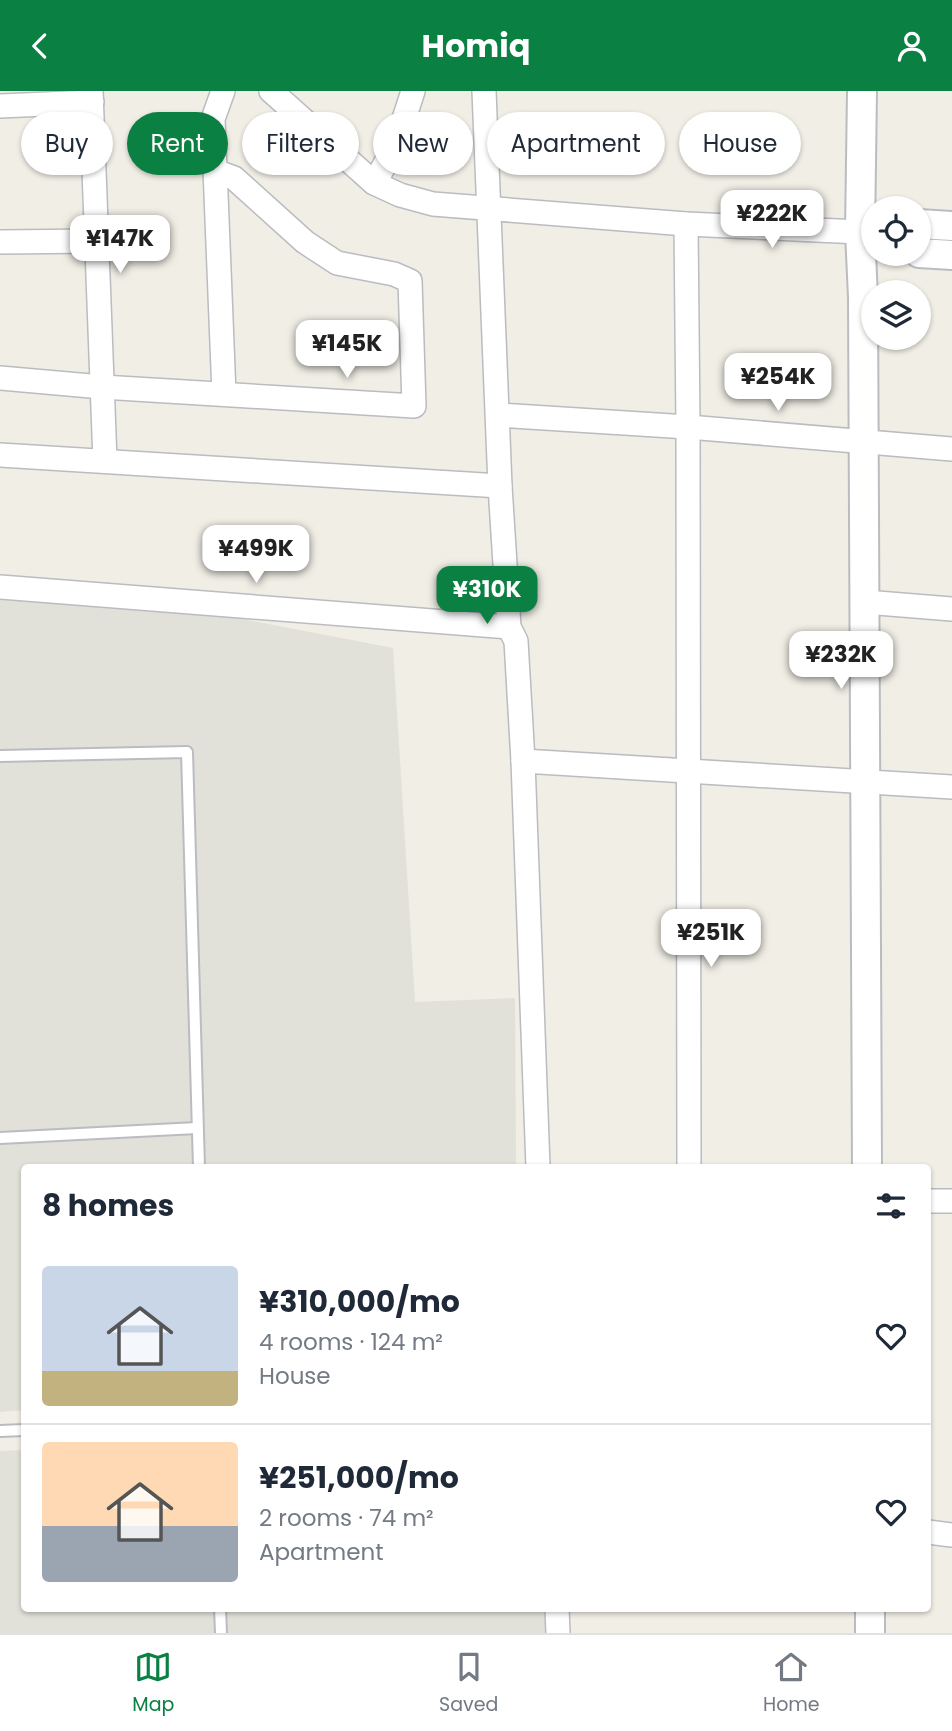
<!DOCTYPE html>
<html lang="en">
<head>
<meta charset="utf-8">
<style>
  :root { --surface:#fff; --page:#f6f6f7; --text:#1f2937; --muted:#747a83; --line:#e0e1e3; --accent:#0b8043 }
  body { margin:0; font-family:Poppins,sans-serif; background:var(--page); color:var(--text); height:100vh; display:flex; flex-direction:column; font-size:26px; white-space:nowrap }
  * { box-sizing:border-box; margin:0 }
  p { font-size:23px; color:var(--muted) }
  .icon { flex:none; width:38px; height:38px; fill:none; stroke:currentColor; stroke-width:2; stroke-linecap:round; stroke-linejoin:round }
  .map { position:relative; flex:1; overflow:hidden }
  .details { position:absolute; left:21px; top:1073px; width:910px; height:448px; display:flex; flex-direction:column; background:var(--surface); border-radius:7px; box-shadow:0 2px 5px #0004 }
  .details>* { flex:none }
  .guide { position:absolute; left:21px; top:21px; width:910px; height:63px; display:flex; gap:14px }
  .tools { position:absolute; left:861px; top:105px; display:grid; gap:14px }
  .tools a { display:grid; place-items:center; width:70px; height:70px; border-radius:50%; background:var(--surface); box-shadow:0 2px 5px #0004; font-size:35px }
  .price { position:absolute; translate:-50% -60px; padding:0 16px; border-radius:14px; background:#fff; color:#222; font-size:23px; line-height:46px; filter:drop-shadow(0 2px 4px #0008) }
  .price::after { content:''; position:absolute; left:50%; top:42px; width:21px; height:16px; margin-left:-10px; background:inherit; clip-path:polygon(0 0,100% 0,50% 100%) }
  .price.on { background:var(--accent); color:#fff }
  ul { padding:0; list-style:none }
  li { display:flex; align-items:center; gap:21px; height:175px; padding:0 21px }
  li+li { border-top:2px solid var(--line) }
  li span { display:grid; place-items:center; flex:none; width:196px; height:140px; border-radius:7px; color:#555 }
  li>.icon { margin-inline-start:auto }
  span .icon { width:84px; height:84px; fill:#fffc; stroke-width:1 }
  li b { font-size:30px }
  h2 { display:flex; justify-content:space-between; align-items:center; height:84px; padding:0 21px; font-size:30px }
  .chip { padding:0 24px; border-radius:32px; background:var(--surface); box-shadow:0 2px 5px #0004; font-size:24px; line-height:63px }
  .chip.on { background:var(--accent); color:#fff }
  header { display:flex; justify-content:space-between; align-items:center; height:91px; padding:0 21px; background:var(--accent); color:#fff; font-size:32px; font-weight:700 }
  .tab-bar { display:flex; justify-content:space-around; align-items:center; height:98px; border-top:2px solid var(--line); background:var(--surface); font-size:19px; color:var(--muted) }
  .tab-bar a { display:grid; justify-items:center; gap:4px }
  .tab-bar .on { color:var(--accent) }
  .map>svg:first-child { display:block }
  .industrial { fill:#e1e0d9 }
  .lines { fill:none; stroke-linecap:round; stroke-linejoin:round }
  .service-casing { stroke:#babcc1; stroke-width:14 }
  .minor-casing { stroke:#babcc1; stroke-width:26 }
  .tertiary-casing { stroke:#babcc1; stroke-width:32 }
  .service { stroke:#fff; stroke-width:10 }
  .minor { stroke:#fff; stroke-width:23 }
  .tertiary { stroke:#fff; stroke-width:28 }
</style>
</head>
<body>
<header><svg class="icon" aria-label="back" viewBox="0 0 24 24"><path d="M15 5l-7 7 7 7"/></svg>Homiq<svg class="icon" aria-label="person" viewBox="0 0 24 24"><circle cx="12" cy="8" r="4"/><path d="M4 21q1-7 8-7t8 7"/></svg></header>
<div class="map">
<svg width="952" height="1542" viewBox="0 0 952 1542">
  <rect width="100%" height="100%" fill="#f0eee5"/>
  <g class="industrial">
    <path d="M0,508L185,517L393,557L415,911L515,907L516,1076H24V1319L0,1321Z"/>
    <path d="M24,1359V1517H547L548,1542H0V1360Z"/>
  </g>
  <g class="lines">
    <defs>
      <g id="service">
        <path d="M0,665L187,661L199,1076"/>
        <path d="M0,1047L197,1037"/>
        <path d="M0,1340L24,1339"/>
        <path d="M220,1517L221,1542"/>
      </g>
      <g id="minor">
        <path d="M91,0L105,370"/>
        <path d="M223,0L213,28L224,303"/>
        <path d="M271,0L374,92L400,104L433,113L686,133L860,141"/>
        <path d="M484,0L500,395L509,536L516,550L523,670L538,1076"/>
        <path d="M0,15L92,11"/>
        <path d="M374,92C393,63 403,32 413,0"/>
        <path d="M686,133L688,336L689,1076"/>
        <path d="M0,151L97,150"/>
        <path d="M0,287L102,296L414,315L410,190L394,183L337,172L305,151L234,87L215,80"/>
        <path d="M498,324L688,336L952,358"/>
        <path d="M0,364L500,395"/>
        <path d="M0,496L509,536"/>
        <path d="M865,511L952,518"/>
        <path d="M523,670L952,696"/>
        <path d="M928,1110H952"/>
        <path d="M928,1441L952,1444"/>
        <path d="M557,1517L558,1542"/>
      </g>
      <g id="tertiary">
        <path d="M862,0L860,141L863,206L867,1076"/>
        <path d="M919,133L952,135"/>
        <path d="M919,162L952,164"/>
        <path d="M870,1517V1542"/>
      </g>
    </defs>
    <use href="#service" class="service-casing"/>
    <use href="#minor" class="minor-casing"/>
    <use href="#tertiary" class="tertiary-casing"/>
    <use href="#service" class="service"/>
    <use href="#minor" class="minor"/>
    <use href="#tertiary" class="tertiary"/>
  </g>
</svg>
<div class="tools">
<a><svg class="icon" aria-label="locate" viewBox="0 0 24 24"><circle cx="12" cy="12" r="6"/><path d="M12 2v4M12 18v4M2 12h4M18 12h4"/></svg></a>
<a><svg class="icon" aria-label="layers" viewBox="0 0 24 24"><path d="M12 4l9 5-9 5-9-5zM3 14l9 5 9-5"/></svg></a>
</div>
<b class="price" style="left:772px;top:159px">¥222K</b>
<b class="price" style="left:120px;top:184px">¥147K</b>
<b class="price" style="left:347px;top:289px">¥145K</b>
<b class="price" style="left:778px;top:322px">¥254K</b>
<b class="price" style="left:256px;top:494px">¥499K</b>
<b class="price on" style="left:487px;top:535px">¥310K</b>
<b class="price" style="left:841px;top:600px">¥232K</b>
<b class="price" style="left:711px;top:878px">¥251K</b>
<div class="guide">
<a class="chip">Buy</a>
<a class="chip on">Rent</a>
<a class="chip">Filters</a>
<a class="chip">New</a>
<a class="chip">Apartment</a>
<a class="chip">House</a>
</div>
<section class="details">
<h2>8 homes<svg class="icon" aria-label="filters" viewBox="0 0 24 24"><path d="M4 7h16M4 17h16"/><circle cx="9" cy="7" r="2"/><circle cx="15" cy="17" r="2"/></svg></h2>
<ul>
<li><span style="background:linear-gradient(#c9d6e8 75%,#c2b280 0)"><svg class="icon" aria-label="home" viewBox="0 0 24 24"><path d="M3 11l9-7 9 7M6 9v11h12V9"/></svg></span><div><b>¥310,000/mo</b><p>4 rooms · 124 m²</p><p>House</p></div><svg class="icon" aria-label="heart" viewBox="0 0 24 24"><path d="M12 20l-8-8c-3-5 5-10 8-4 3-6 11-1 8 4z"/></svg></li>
<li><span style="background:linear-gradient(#ffd9b3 60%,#9aa5b1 0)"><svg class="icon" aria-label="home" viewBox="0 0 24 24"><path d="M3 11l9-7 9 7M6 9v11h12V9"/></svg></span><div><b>¥251,000/mo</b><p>2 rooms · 74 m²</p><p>Apartment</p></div><svg class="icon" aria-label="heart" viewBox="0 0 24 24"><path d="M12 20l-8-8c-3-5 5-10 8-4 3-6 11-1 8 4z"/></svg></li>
</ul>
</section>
</div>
<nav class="tab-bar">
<a class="on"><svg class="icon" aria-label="map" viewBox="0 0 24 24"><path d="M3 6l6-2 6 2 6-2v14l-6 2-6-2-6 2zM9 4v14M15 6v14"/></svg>Map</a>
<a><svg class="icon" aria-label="saved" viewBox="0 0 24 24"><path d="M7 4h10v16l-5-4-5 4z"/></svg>Saved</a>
<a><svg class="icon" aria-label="home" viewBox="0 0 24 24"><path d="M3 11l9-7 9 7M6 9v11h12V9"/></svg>Home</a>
</nav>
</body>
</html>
